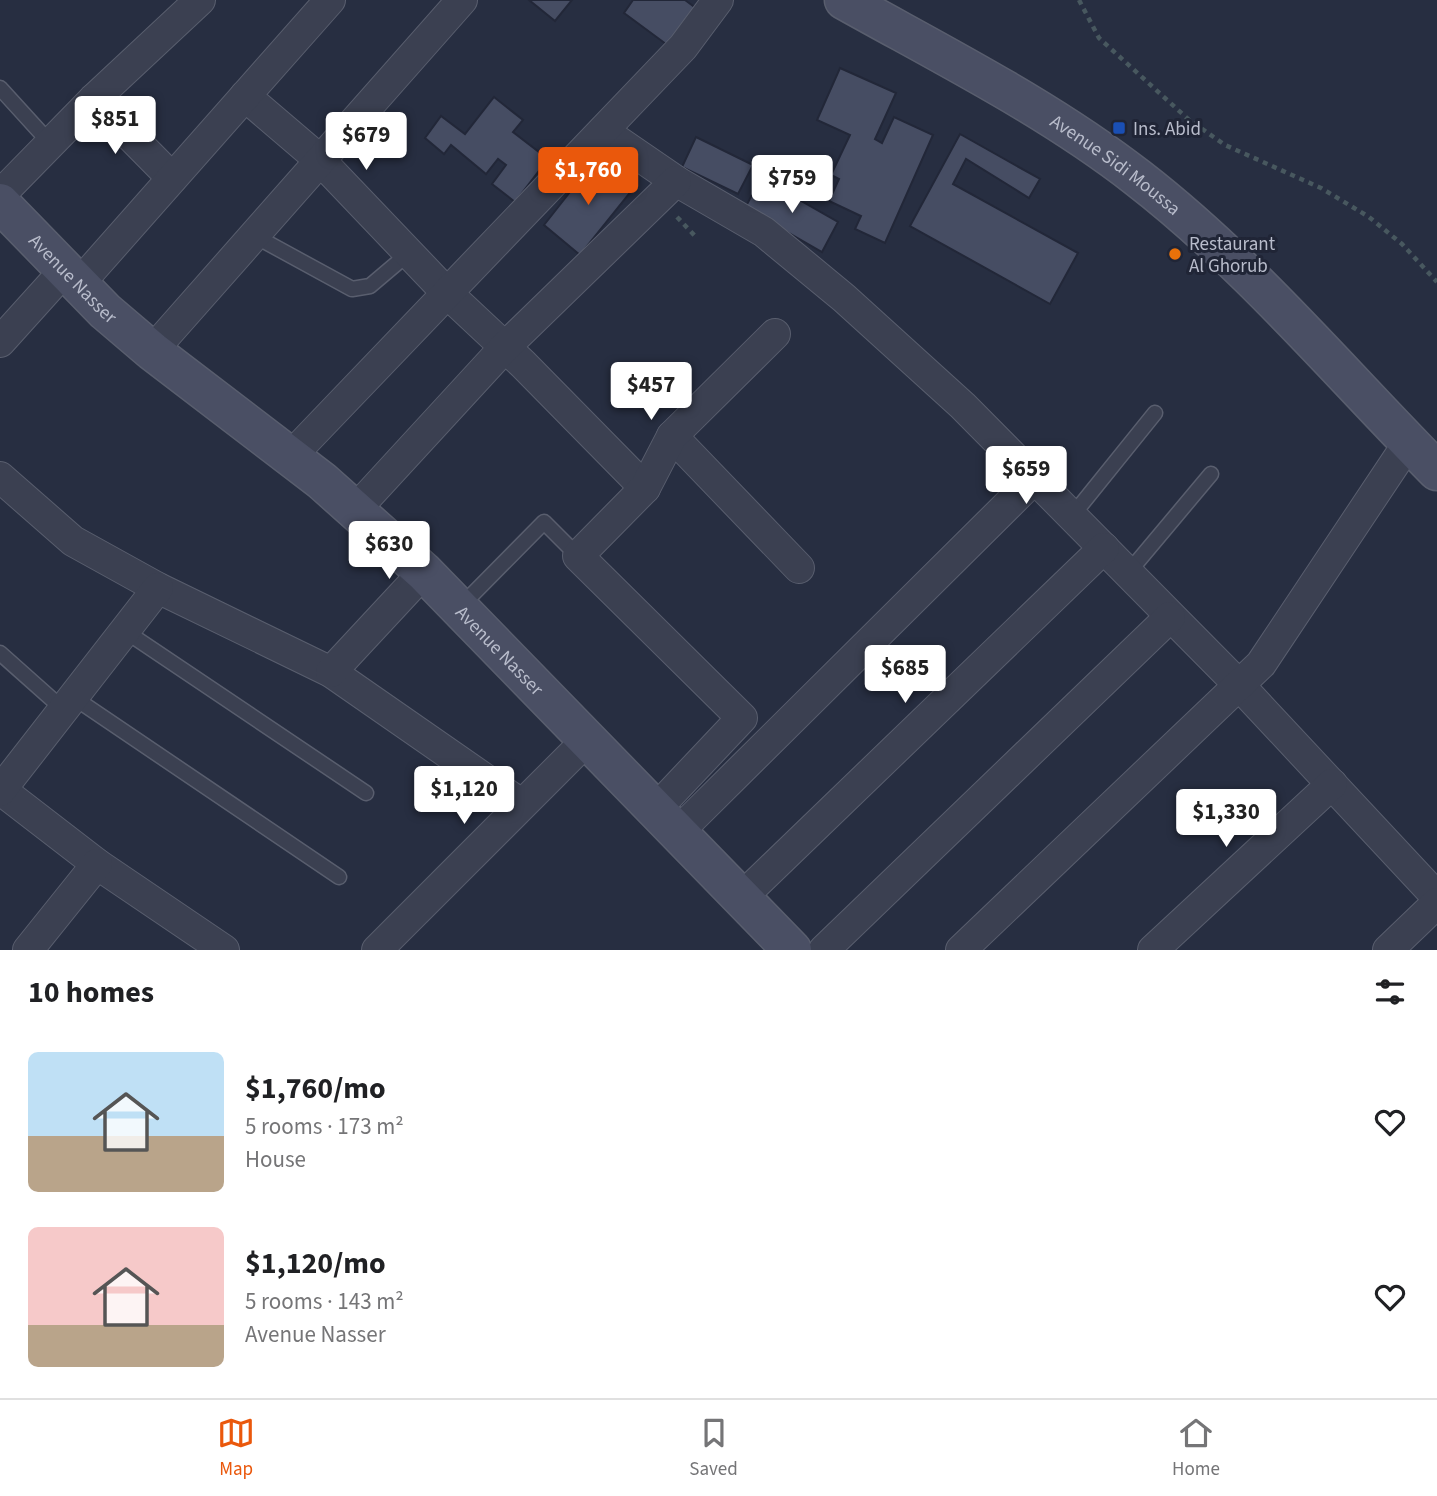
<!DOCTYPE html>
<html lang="en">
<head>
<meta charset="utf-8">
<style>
  :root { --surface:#fff; --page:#f6f6f6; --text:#202124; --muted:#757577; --line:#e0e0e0; --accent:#ea580c }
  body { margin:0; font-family:"Source Sans 3",sans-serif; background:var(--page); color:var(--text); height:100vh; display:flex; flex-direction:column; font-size:26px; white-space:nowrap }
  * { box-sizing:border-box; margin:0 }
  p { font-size:23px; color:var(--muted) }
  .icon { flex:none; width:38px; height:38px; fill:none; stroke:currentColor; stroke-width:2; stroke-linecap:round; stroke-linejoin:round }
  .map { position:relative; height:950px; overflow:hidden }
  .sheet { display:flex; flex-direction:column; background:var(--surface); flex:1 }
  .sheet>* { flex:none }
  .price { position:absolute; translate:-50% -60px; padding:0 16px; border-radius:7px; background:#fff; color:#222; font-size:23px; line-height:46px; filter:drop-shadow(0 2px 4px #0008) }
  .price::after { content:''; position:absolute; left:50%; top:42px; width:21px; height:16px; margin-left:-10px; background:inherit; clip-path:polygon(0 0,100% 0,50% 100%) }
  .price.selected { background:var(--accent); color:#fff }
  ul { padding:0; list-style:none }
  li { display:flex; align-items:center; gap:21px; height:175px; padding:0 28px }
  li span { display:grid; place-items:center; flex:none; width:196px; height:140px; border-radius:10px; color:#555 }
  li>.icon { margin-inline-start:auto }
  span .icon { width:84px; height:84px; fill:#fffc; stroke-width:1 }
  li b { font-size:30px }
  h2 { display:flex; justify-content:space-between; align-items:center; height:84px; padding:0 28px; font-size:30px }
  .tabs { display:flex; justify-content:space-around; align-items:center; height:98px; border-top:2px solid var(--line); background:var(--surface); font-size:19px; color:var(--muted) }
  .tabs a { display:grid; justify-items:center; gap:4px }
  .tabs .selected { color:var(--accent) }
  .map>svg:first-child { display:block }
  .building { fill:#464d63; stroke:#222738; stroke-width:2 }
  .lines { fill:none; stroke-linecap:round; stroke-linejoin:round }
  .lane-casing { stroke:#595e6e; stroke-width:17 }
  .street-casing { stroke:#595e6e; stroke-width:32 }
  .secondary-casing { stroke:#595e6e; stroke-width:41 }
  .path { stroke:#48585f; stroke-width:4.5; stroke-dasharray:5 5; stroke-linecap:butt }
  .lane { stroke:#3b4051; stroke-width:14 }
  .street { stroke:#3b4051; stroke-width:30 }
  .secondary { stroke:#4a4f64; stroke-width:38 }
  .transit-dot { fill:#1a4fb4; stroke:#202536; stroke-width:2.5 }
  .food-dot { fill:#e8710a; stroke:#202536; stroke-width:2.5 }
  .labels { text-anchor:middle; stroke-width:6; stroke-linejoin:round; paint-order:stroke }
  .poi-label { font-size:19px; fill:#b8bccb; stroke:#202536; text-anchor:start }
  .street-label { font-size:19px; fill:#b8bccb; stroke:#202536 }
</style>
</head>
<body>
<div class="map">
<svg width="1437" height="950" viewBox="0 0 1437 950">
  <rect width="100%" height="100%" fill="#272e41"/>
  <g class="building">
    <path d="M529,0H572L555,21Z"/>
    <path d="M633,0H685L701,12L670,47L624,13Z"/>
    <path d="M840,68L896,93L875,139L882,143L894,117L933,135L885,243L855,229L861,216L829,201L839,179L831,175L850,135L817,120Z"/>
    <path d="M494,97L523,120L513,132L548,159L515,202L492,184L506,165L498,159L486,174L451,145L444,154L425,138L441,116L465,134Z"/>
    <path d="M960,134L1040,179L1029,198L966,159L953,184L1078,253L1050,304L910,226Z"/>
    <path d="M696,137L753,165L738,194L682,167Z"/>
    <path d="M596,159L633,189L580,255L544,225Z"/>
    <path d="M761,178L838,222L822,252L745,208Z"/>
  </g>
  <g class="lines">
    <defs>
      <g id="lane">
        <path d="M0,88L51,144"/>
        <path d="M253,235L352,289L370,286L409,253"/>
        <path d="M1072,516L1155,413"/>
        <path d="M1128,573L1211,474"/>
        <path d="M460,607L544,522L578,556"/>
        <path d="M125,631L366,793"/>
        <path d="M0,653L64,710"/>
        <path d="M73,697L339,877"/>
      </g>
      <g id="street">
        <path d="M245,96L320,160L446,292L523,364L645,488"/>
        <path d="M94,99L172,178"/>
        <path d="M603,131L676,181L764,232L844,298L963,406L1240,686L1437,897"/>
        <path d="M0,195L94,99L200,0"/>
        <path d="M78,285L330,0"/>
        <path d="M0,342L64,271"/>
        <path d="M152,351L462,0"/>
        <path d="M672,436L799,568"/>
        <path d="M291,456L683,47L718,0"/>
        <path d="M0,477L73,541L158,588L331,672L521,804"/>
        <path d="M356,509L505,347L676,181"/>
        <path d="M331,672L424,572"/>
        <path d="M1,790L97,864L224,950"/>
        <path d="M0,791L158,588"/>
        <path d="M656,809L742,718L578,556L645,488L672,436L775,334"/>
        <path d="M678,832L1034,479"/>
        <path d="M742,897L1104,548"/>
        <path d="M28,950L97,864"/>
        <path d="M377,950L588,739"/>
        <path d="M824,950L1170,617"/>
        <path d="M961,950L1261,664L1409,442"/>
        <path d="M1153,950L1332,784"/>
        <path d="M1388,950L1437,903"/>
      </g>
      <g id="secondary">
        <path id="s1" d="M844,0C944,56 1048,108 1138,178C1248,263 1339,372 1437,471"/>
        <path id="s2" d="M0,203L105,311L152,351L322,481L424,572L792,950"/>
      </g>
    </defs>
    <use href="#lane" class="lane-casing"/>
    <use href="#street" class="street-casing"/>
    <use href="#secondary" class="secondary-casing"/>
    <g class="path">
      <path d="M1079,0L1099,38L1188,119L1225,145L1321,188L1369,217L1402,244L1437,282"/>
      <path d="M677,217L695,236"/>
    </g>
    <use href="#lane" class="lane"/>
    <use href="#street" class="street"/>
    <use href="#secondary" class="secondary"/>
  </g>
  <rect class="transit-dot" x="1112" y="121" width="14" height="14" rx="3.5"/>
  <circle class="food-dot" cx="1175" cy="254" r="7"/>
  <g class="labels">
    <g class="poi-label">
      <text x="1133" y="135">Ins. Abid</text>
      <text x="1189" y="250">Restaurant<tspan x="1189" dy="22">Al Ghorub</tspan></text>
    </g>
    <g class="street-label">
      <text dy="7" stroke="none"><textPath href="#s1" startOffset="318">Avenue Sidi Moussa</textPath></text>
      <text dy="7" stroke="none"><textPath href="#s2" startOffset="105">Avenue Nasser</textPath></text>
      <text dy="7" stroke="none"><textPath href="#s2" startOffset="672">Avenue Nasser</textPath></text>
    </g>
  </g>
</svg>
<b class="price" style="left:115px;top:156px">$851</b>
<b class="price" style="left:366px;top:172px">$679</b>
<b class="price selected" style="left:588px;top:207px">$1,760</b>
<b class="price" style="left:792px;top:215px">$759</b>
<b class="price" style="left:651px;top:422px">$457</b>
<b class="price" style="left:1026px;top:506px">$659</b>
<b class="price" style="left:389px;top:581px">$630</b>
<b class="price" style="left:905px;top:705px">$685</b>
<b class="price" style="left:464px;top:826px">$1,120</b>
<b class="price" style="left:1226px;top:849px">$1,330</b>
</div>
<section class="sheet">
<h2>10 homes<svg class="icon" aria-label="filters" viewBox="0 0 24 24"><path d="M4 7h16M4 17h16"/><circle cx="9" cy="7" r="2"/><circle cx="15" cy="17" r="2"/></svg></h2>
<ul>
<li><span style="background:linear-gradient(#bfe0f5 60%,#b9a48a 0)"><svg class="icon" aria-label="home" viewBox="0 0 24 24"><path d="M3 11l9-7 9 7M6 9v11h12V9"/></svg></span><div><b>$1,760/mo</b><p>5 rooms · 173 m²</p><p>House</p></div><svg class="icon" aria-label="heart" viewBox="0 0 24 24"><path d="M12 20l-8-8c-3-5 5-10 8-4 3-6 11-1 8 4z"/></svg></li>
<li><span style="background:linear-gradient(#f6c9c9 70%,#b9a48a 0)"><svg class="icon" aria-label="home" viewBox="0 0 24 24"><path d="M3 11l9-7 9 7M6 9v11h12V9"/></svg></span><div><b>$1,120/mo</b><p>5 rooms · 143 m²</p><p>Avenue Nasser</p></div><svg class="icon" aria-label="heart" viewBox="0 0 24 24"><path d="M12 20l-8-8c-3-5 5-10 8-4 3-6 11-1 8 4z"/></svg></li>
</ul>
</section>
<nav class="tabs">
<a class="selected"><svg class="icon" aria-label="map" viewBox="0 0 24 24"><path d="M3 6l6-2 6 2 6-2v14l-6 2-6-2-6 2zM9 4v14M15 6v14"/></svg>Map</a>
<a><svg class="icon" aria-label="saved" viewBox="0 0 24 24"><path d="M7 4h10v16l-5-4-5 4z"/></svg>Saved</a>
<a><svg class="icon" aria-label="home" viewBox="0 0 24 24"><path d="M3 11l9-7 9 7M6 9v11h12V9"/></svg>Home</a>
</nav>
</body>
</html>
